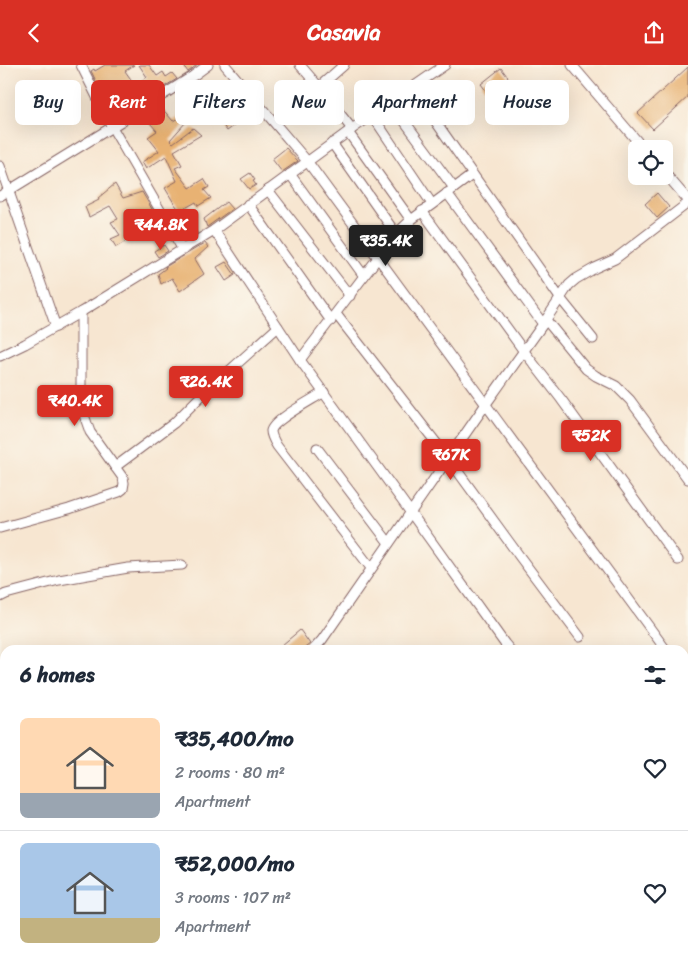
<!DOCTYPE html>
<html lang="en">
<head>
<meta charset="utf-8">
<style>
  :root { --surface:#fff; --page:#f6f6f7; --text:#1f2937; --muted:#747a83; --line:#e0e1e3; --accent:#d93025 }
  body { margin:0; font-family:Sriracha,sans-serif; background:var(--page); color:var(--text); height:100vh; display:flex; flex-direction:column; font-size:19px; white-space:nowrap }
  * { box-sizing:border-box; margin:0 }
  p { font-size:16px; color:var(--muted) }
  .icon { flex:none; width:28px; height:28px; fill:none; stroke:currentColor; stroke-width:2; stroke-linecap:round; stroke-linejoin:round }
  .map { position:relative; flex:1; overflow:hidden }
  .panel { position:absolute; left:0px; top:580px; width:689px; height:320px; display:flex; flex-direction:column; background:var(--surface); border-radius:15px 15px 0 0; box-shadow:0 5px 20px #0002 }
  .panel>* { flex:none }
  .hud { position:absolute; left:15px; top:15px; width:659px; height:45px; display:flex; gap:10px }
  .buttons { position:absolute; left:628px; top:75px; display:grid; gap:10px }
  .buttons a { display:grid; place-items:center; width:45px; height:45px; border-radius:8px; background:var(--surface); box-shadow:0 5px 20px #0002; font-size:25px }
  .price { position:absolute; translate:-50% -42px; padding:0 11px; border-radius:5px; background:var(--accent); color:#fff; font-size:16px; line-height:32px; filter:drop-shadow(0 1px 2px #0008) }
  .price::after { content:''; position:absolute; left:50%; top:30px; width:15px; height:11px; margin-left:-8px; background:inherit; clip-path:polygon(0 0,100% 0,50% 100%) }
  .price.active { background:#222; color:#fff }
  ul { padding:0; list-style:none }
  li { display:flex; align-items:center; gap:15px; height:125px; padding:0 20px }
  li+li { border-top:1px solid var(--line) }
  li span { display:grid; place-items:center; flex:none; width:140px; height:100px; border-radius:8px; color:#555 }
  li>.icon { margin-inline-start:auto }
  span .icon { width:60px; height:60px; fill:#fffc; stroke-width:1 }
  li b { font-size:21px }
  h2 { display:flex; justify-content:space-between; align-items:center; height:60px; padding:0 20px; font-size:21px }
  .chip { padding:0 18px; border-radius:8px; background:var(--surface); box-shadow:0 5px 20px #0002; font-size:18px; line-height:45px }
  .chip.active { background:var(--accent); color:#fff }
  header { display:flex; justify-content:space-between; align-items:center; height:65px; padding:0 20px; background:var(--accent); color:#fff; font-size:22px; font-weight:700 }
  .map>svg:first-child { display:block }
  .building { fill:#e8b273 }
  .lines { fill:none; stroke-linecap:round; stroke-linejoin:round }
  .minor-casing { stroke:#876565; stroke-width:11 }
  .secondary-casing { stroke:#876565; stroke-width:15 }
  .primary-casing { stroke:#876565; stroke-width:16 }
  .minor { stroke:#fff; stroke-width:9 }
  .secondary { stroke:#fee5c5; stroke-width:12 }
  .primary { stroke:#fcbd6f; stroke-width:14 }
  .rail { stroke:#4a1f2b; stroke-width:2.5 }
</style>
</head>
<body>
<header><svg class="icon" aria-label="back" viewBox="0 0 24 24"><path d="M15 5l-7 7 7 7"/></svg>Casavia<svg class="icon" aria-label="share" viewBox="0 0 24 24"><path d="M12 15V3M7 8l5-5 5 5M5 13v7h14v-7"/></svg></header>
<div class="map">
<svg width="688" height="900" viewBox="0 0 688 900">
  <rect width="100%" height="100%" fill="#fbf7ec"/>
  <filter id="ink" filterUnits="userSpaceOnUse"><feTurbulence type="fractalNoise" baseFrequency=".02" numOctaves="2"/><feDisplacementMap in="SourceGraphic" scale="10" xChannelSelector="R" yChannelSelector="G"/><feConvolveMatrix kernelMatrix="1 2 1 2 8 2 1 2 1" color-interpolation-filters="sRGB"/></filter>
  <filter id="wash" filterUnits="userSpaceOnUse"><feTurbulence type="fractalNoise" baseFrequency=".0096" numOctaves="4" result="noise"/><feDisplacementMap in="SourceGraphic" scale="20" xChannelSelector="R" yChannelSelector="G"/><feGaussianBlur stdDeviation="1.12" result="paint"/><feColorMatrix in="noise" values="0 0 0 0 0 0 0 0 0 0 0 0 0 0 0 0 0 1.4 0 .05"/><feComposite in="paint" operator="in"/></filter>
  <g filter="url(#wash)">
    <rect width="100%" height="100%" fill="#f7e6d1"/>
    <g id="blocks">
      <g class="building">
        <path d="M105,0H134L125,6L135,20L147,12L139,0H149L157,11L163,7L166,12L172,8L177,14L162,23L159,18L157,19L142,29L145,34L139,37L137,34L117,48L109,36L107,38L91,6L94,4L95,6Z"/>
        <path d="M183,0H197L188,7Z"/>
        <path d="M688,2V32L653,64L638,48Z"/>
        <path d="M501,3L516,23L496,39L481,19Z"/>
        <path d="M235,33L249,50L227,66L214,48Z"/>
        <path d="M159,40L173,56L180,52L186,57L170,75L173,78L193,63L201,70L174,86L182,100L175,103L190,123L204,114L209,122L204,125L211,133L198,141L196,137L180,146L174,138L165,123L177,116L166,91L146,104L142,97L159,86L148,72L157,66L143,50Z"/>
        <path d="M286,83L298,96L282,107L272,94Z"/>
        <path d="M250,108L255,115L253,116L256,120L249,124L241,114Z"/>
        <path d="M115,119L123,133L142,127L169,173L160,180L149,163L116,182L111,174L120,170L111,157L118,154L110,141L89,152L85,142L99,135L98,133Z"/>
        <path d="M657,128L669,142L657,153L645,139Z"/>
        <path d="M226,137L232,144L207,162L204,154Z"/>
        <path d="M190,158L197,168L189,173L181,162Z"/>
        <path d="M205,178L208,182L195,194L204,209L180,226L172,213L161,219L158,209L166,203L165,202Z"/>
        <path d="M164,180L168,186L158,192L154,186Z"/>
        <path d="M226,197L235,210L226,216L217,202Z"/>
        <path d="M300,565L310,579L302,585H276Z"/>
      </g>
    </g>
  </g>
  <g filter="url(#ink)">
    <use href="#blocks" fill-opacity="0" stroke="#876565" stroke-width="1"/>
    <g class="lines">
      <defs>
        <g id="minor">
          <path d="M81,0L112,62L183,185"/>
          <path d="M225,0L307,96L666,585"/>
          <path d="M300,0L319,22L352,64"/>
          <path d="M572,0L644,84"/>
          <path d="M319,22L344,0"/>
          <path d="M412,23L560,233L593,274"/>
          <path d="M391,38L454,123"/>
          <path d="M372,50L432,139"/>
          <path d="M348,67L411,155"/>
          <path d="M332,78L396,169"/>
          <path d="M0,101L56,262"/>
          <path d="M664,107L688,135"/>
          <path d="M290,109L364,211"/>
          <path d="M268,125L350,231"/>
          <path d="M447,128L543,259"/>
          <path d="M0,131L112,62L193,11L208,0"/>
          <path d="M248,139L331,256"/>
          <path d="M422,146L523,285L561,334L678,495"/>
          <path d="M214,165L300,295L411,448L505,579L510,585"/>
          <path d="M336,249L448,393L520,492L580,572"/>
          <path d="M546,255L586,304L596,311L616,321L630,335L688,414"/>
          <path d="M0,291L25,279L81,247L214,165L352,64L445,0"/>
          <path d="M300,295L396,169L411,155L472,110"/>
          <path d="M324,327C314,334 273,355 271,366C271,371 274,376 277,381L371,503"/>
          <path d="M317,383L389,478"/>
          <path d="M115,402L174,358L198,334L278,262"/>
          <path d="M0,463L69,444L119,427L123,424L124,418L123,413L90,367L84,350L81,324V247"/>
          <path d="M0,532L6,529L59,515L128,503L182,500"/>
          <path d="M313,585L322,575L486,339L543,259L569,220L576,214L595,203L615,194L688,138"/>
          <path d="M684,607L688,612"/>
          <path d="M684,661L688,657"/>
          <path d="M684,694L688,700"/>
          <path d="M684,799L688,806"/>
          <path d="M264,895L268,900"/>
          <path d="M426,895L429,900"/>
          <path d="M584,895L588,900"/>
          <path d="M391,900L397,895"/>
        </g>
        <path id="secondary" d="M0,816L5,820"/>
        <g id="primary">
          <path d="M0,628L5,643"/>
          <path d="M111,895L114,900"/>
        </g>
      </defs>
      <use href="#minor" class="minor-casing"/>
      <use href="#secondary" class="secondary-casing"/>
      <use href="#primary" class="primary-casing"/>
      <use href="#minor" class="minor"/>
      <use href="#secondary" class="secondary"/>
      <use href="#primary" class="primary"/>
      <g class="rail">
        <path d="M0,827L5,831"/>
        <path d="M79,895L84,900"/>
      </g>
    </g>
  </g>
</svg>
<div class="buttons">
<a><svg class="icon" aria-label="locate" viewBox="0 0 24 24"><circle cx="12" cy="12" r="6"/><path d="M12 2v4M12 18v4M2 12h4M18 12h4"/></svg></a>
</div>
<b class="price" style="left:161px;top:186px">₹44.8K</b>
<b class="price active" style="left:386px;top:202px">₹35.4K</b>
<b class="price" style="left:206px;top:343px">₹26.4K</b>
<b class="price" style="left:75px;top:362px">₹40.4K</b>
<b class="price" style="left:591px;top:397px">₹52K</b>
<b class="price" style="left:451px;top:416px">₹67K</b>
<div class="hud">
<a class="chip">Buy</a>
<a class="chip active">Rent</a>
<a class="chip">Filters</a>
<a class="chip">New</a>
<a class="chip">Apartment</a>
<a class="chip">House</a>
</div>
<section class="panel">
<h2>6 homes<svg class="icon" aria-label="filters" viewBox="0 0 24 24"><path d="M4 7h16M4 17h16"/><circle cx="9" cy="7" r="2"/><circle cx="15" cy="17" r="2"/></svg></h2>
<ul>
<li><span style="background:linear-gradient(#ffd9b3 75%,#9aa5b1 0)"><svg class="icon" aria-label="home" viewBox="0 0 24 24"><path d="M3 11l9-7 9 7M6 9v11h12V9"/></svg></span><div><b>₹35,400/mo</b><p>2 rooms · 80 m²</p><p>Apartment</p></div><svg class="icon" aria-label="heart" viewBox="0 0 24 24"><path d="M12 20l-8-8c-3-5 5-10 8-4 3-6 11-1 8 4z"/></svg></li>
<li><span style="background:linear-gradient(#a9c7e8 75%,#c2b280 0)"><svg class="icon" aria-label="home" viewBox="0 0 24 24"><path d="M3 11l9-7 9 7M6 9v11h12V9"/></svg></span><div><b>₹52,000/mo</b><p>3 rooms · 107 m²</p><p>Apartment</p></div><svg class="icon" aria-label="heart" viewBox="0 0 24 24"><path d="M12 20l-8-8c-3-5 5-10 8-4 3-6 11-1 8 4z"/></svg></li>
</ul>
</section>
</div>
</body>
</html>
